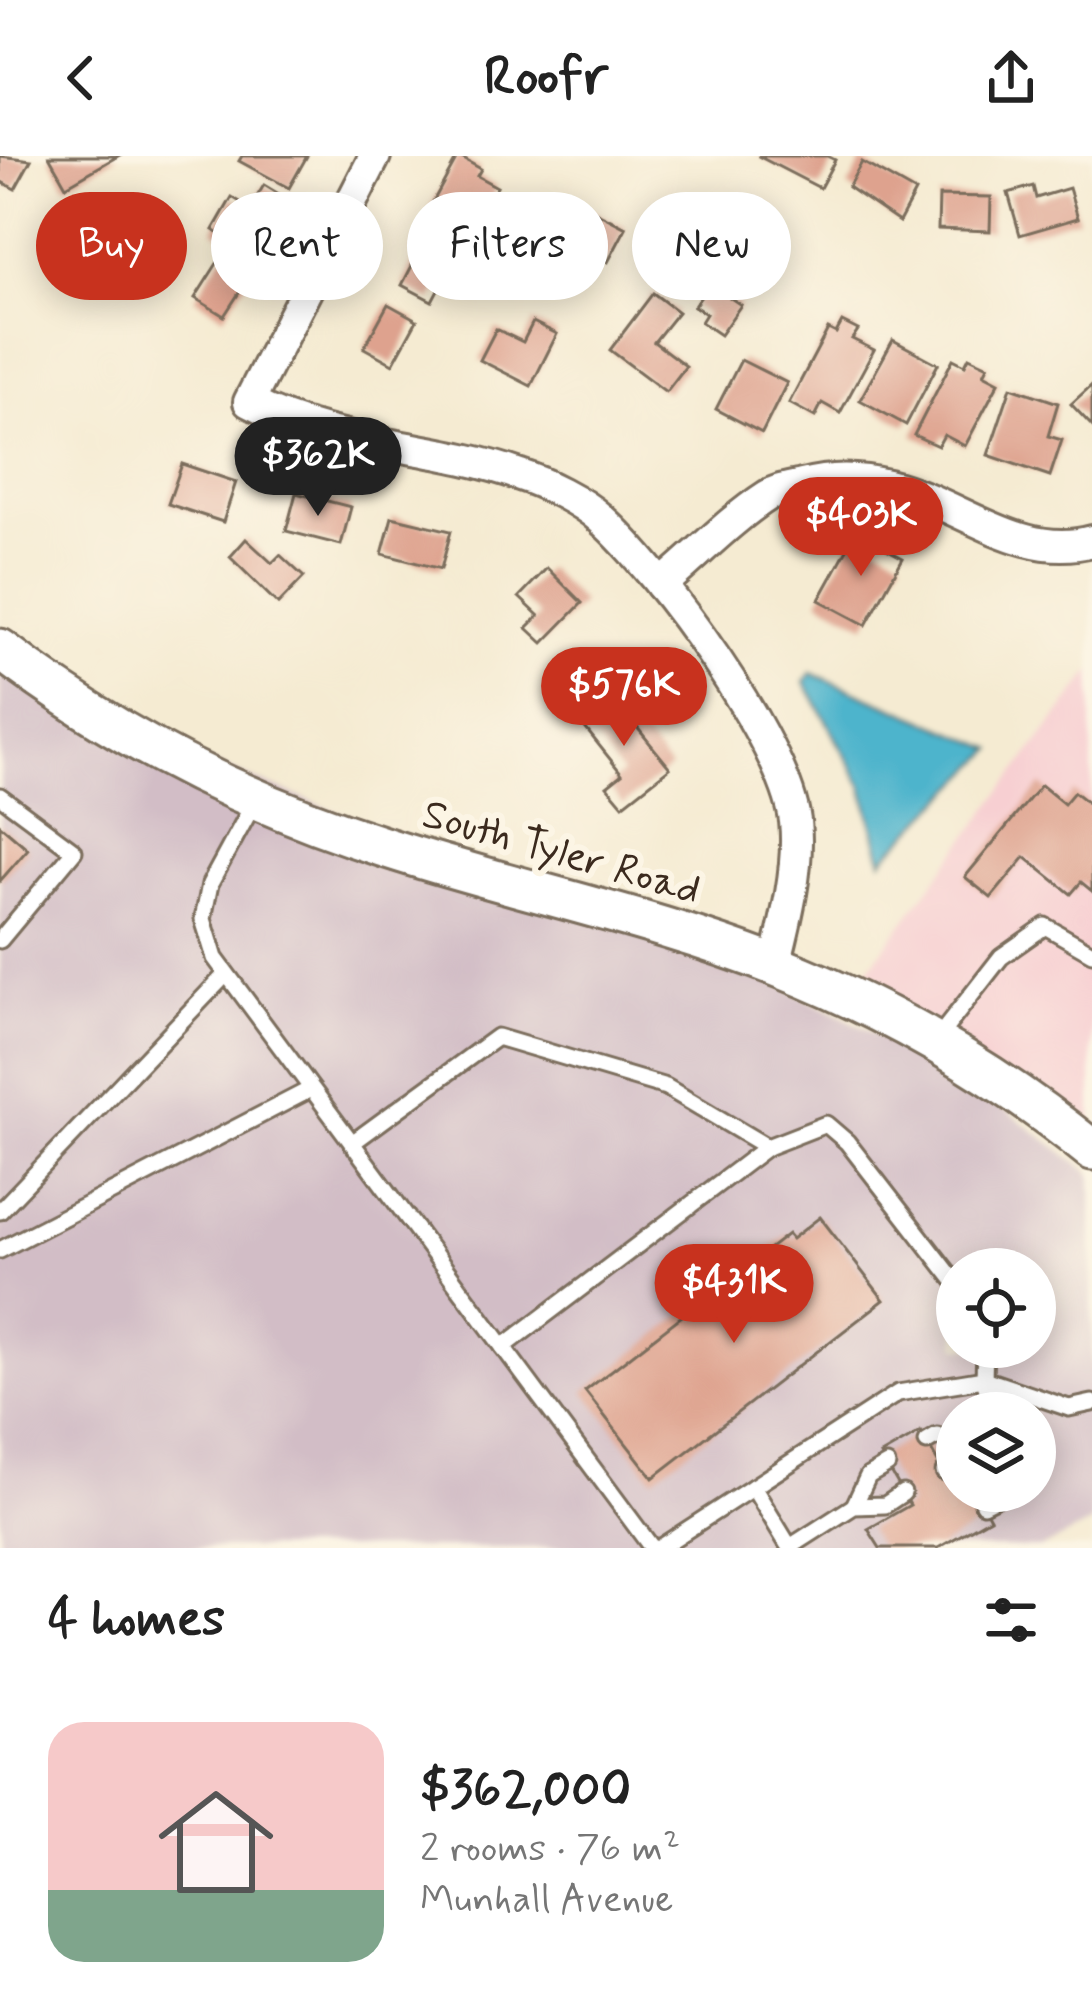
<!DOCTYPE html>
<html lang="en">
<head>
<meta charset="utf-8">
<style>
  :root { --surface:#fff; --page:#f2f2f2; --text:#222; --muted:#767676; --line:#e0e0e0; --accent:#c8321e }
  body { margin:0; font-family:Mynerve,sans-serif; background:var(--page); color:var(--text); height:100vh; display:flex; flex-direction:column; font-size:45px; white-space:nowrap }
  * { box-sizing:border-box; margin:0 }
  p { font-size:39px; color:var(--muted) }
  .icon { flex:none; width:66px; height:66px; fill:none; stroke:currentColor; stroke-width:2; stroke-linecap:round; stroke-linejoin:round }
  .map { position:relative; height:1392px; overflow:hidden }
  .sheet { display:flex; flex-direction:column; background:var(--surface); flex:1 }
  .sheet>* { flex:none }
  .top-card { position:absolute; left:36px; top:36px; width:1020px; height:108px; display:flex; gap:24px }
  .buttons { position:absolute; left:936px; top:1092px; display:grid; gap:24px }
  .buttons a { display:grid; place-items:center; width:120px; height:120px; border-radius:50%; background:var(--surface); box-shadow:0 6px 30px #0003; font-size:60px }
  .price { position:absolute; translate:-50% -102px; padding:0 27px; border-radius:42px; background:var(--accent); color:#fff; font-size:39px; line-height:78px; filter:drop-shadow(0 3px 6px #0008) }
  .price::after { content:''; position:absolute; left:50%; top:72px; width:36px; height:27px; margin-left:-18px; background:inherit; clip-path:polygon(0 0,100% 0,50% 100%) }
  .price.current { background:#222; color:#fff }
  ul { padding:0; list-style:none }
  li { display:flex; align-items:center; gap:36px; height:300px; padding:0 48px }
  li+li { border-top:3px solid var(--line) }
  li span { display:grid; place-items:center; flex:none; width:336px; height:240px; border-radius:36px; color:#555 }
  li>.icon { margin-inline-start:auto }
  span .icon { width:144px; height:144px; fill:#fffc; stroke-width:1 }
  li b { font-size:51px }
  h2 { display:flex; justify-content:space-between; align-items:center; height:144px; padding:0 48px; font-size:51px }
  .pill { padding:0 42px; border-radius:54px; background:var(--surface); box-shadow:0 6px 30px #0003; font-size:42px; line-height:108px }
  .pill.current { background:var(--accent); color:#fff }
  header { display:flex; justify-content:space-between; align-items:center; height:156px; padding:0 48px; background:var(--surface); font-size:54px; font-weight:700 }
  .map>svg:first-child { display:block }
  .built { fill:#f7cfd2 }
  .industrial { fill:#d2bdc6; fill-rule:evenodd }
  .water { fill:#4db4cc; stroke:#446f75; stroke-width:3 }
  .building { fill:#dea28e }
  .lines { fill:none; stroke-linecap:round; stroke-linejoin:round }
  .service-casing { stroke:#7c6e5d; stroke-width:21 }
  .minor-casing { stroke:#7c6e5d; stroke-width:36 }
  .tertiary-casing { stroke:#7c6e5d; stroke-width:45 }
  .service { stroke:#fff; stroke-width:15 }
  .minor { stroke:#fff; stroke-width:30 }
  .tertiary { stroke:#fff; stroke-width:39 }
  .labels { text-anchor:middle; stroke-width:12; stroke-linejoin:round; paint-order:stroke }
  .street-label { font-size:42px; fill:#3b2a1e; stroke:#fcf5e5 }
</style>
</head>
<body>
<header><svg class="icon" aria-label="back" viewBox="0 0 24 24"><path d="M15 5l-7 7 7 7"/></svg>Roofr<svg class="icon" aria-label="share" viewBox="0 0 24 24"><path d="M12 15V3M7 8l5-5 5 5M5 13v7h14v-7"/></svg></header>
<div class="map">
<svg width="1092" height="1392" viewBox="0 0 1092 1392">
  <rect width="100%" height="100%" fill="#fcf5e5"/>
  <filter id="ink" filterUnits="userSpaceOnUse"><feTurbulence type="fractalNoise" baseFrequency=".00833" numOctaves="2"/><feDisplacementMap in="SourceGraphic" scale="24" xChannelSelector="R" yChannelSelector="G"/><feConvolveMatrix kernelMatrix="1 2 1 2 8 2 1 2 1" color-interpolation-filters="sRGB"/></filter>
  <filter id="wash" filterUnits="userSpaceOnUse"><feTurbulence type="fractalNoise" baseFrequency=".004" numOctaves="4" result="noise"/><feDisplacementMap in="SourceGraphic" scale="48" xChannelSelector="R" yChannelSelector="G"/><feGaussianBlur stdDeviation="2.7" result="paint"/><feColorMatrix in="noise" values="0 0 0 0 0 0 0 0 0 0 0 0 0 0 0 0 0 1.4 0 .05"/><feComposite in="paint" operator="in"/></filter>
  <g filter="url(#wash)">
    <rect width="100%" height="100%" fill="#f5ebd2"/>
    <path class="built" d="M1092,515V986L852,835Z"/>
    <path class="industrial" d="M0,506L44,541L768,824L959,919L1092,1018V1367L1041,1392H0ZM957,1113H1035V1191H957ZM957,1257H1035V1335H957Z"/>
    <path class="water" d="M811,517L994,593L882,704L863,631L805,526Z"/>
    <g id="blocks">
      <g class="building">
        <path d="M0,0L31,4L15,33L0,25Z"/>
        <path d="M49,0H118L66,30Z"/>
        <path d="M242,0H307L289,32L239,5Z"/>
        <path d="M458,0L481,13L477,20L497,31L471,77L429,53Z"/>
        <path d="M758,0H827L835,4L820,32Z"/>
        <path d="M862,6L915,36L899,66L848,31Z"/>
        <path d="M264,29L287,43L254,98L213,74L232,41L250,52Z"/>
        <path d="M1033,30L1036,42L1069,32L1078,62L1020,79L1008,37Z"/>
        <path d="M939,40L991,41L990,75L938,73Z"/>
        <path d="M576,46L626,72L608,106L575,88L561,114L535,101L551,70L560,75Z"/>
        <path d="M423,70L461,90L432,145L402,129L418,98L411,94Z"/>
        <path d="M223,98L252,117L224,160L195,142Z"/>
        <path d="M710,128L741,149L720,179L701,166L706,158L694,150Z"/>
        <path d="M653,137L678,156L654,186L686,210L666,236L610,194Z"/>
        <path d="M388,148L417,164L393,208L364,192Z"/>
        <path d="M533,166L557,178L531,230L480,204L496,173L523,186Z"/>
        <path d="M842,166L858,174L852,183L874,194L840,257L822,247L815,261L789,247L828,173L836,177Z"/>
        <path d="M893,184L938,208L906,269L860,244Z"/>
        <path d="M969,201L988,210L984,218L999,226L965,290L944,279L938,290L914,279L953,203L965,209Z"/>
        <path d="M741,204L787,227L762,277L716,253Z"/>
        <path d="M1092,229V270L1071,248Z"/>
        <path d="M1011,231L1058,247L1048,280L1062,284L1050,320L988,299Z"/>
        <path d="M182,308L236,326L223,366L168,348Z"/>
        <path d="M296,337L351,351L341,389L286,375Z"/>
        <path d="M392,361L451,375L441,413L382,398Z"/>
        <path d="M856,377L903,402L866,469L819,444Z"/>
        <path d="M246,383L272,407L280,399L304,421L278,448L230,401Z"/>
        <path d="M547,412L582,447L543,487L527,472L539,460L519,441Z"/>
        <path d="M610,538L670,612L623,649L607,630L622,618L578,563Z"/>
        <path d="M1041,629L1064,648L1074,636L1092,650V735L1081,726L1071,738L1025,701L991,742L965,721Z"/>
        <path d="M0,669L28,693L0,725Z"/>
        <path d="M820,1061L884,1144L653,1322L585,1235L788,1078L792,1083Z"/>
        <path d="M921,1276L951,1329L957,1325V1335H975L990,1362L938,1392H880L868,1373L910,1349L881,1299Z"/>
      </g>
    </g>
  </g>
  <g filter="url(#ink)">
    <use href="#blocks" fill-opacity="0" stroke="#7c6e5d" stroke-width="3"/>
    <g class="lines">
      <defs>
        <g id="service">
          <path d="M0,640L74,695L0,784"/>
          <path d="M255,645L210,728L203,763L215,802L652,1392"/>
          <path d="M937,883L1001,801L1045,770L1092,797"/>
          <path d="M352,987L497,881L666,931L767,991L826,968L847,986L957,1128"/>
          <path d="M0,1055L226,818"/>
          <path d="M0,1094L311,933"/>
          <path d="M503,1191L767,991"/>
          <path d="M985,1191L984,1223L993,1257"/>
          <path d="M927,1286L937,1280L957,1290L953,1310L944,1316"/>
          <path d="M753,1331L790,1392"/>
          <path d="M983,1348L1009,1335"/>
          <path d="M854,1350L868,1320L887,1309"/>
          <path d="M790,1391L854,1350L885,1349L903,1337"/>
          <path d="M659,1392L898,1237L984,1223L1069,1252L1092,1247"/>
        </g>
        <g id="minor">
          <path d="M375,0L249,246C333,291 432,287 520,319C545,327 581,345 600,362C660,415 785,586 795,665C800,710 786,765 775,809"/>
          <path d="M661,429C696,400 730,364 767,340C777,333 791,332 802,329C922,297 995,412 1092,385"/>
        </g>
        <path id="tertiary" d="M0,493C116,582 248,648 387,692C516,734 652,761 779,811C893,856 997,917 1092,994"/>
      </defs>
      <use href="#service" class="service-casing"/>
      <use href="#minor" class="minor-casing"/>
      <use href="#tertiary" class="tertiary-casing"/>
      <use href="#service" class="service"/>
      <use href="#minor" class="minor"/>
      <use href="#tertiary" class="tertiary"/>
    </g>
  </g>
  <g class="labels">
    <g class="street-label">
      <text transform="translate(562 694) rotate(16)" y="15">South Tyler Road</text>
    </g>
  </g>
</svg>
<div class="buttons">
<a><svg class="icon" aria-label="locate" viewBox="0 0 24 24"><circle cx="12" cy="12" r="6"/><path d="M12 2v4M12 18v4M2 12h4M18 12h4"/></svg></a>
<a><svg class="icon" aria-label="layers" viewBox="0 0 24 24"><path d="M12 4l9 5-9 5-9-5zM3 14l9 5 9-5"/></svg></a>
</div>
<b class="price current" style="left:318px;top:363px">$362K</b>
<b class="price" style="left:861px;top:423px">$403K</b>
<b class="price" style="left:624px;top:593px">$576K</b>
<b class="price" style="left:734px;top:1190px">$431K</b>
<div class="top-card">
<a class="pill current">Buy</a>
<a class="pill">Rent</a>
<a class="pill">Filters</a>
<a class="pill">New</a>
</div>
</div>
<section class="sheet">
<h2>4 homes<svg class="icon" aria-label="filters" viewBox="0 0 24 24"><path d="M4 7h16M4 17h16"/><circle cx="9" cy="7" r="2"/><circle cx="15" cy="17" r="2"/></svg></h2>
<ul>
<li><span style="background:linear-gradient(#f6c9c9 70%,#7fa58c 0)"><svg class="icon" aria-label="home" viewBox="0 0 24 24"><path d="M3 11l9-7 9 7M6 9v11h12V9"/></svg></span><div><b>$362,000</b><p>2 rooms · 76 m²</p><p>Munhall Avenue</p></div></li>
</ul>
</section>
</body>
</html>
